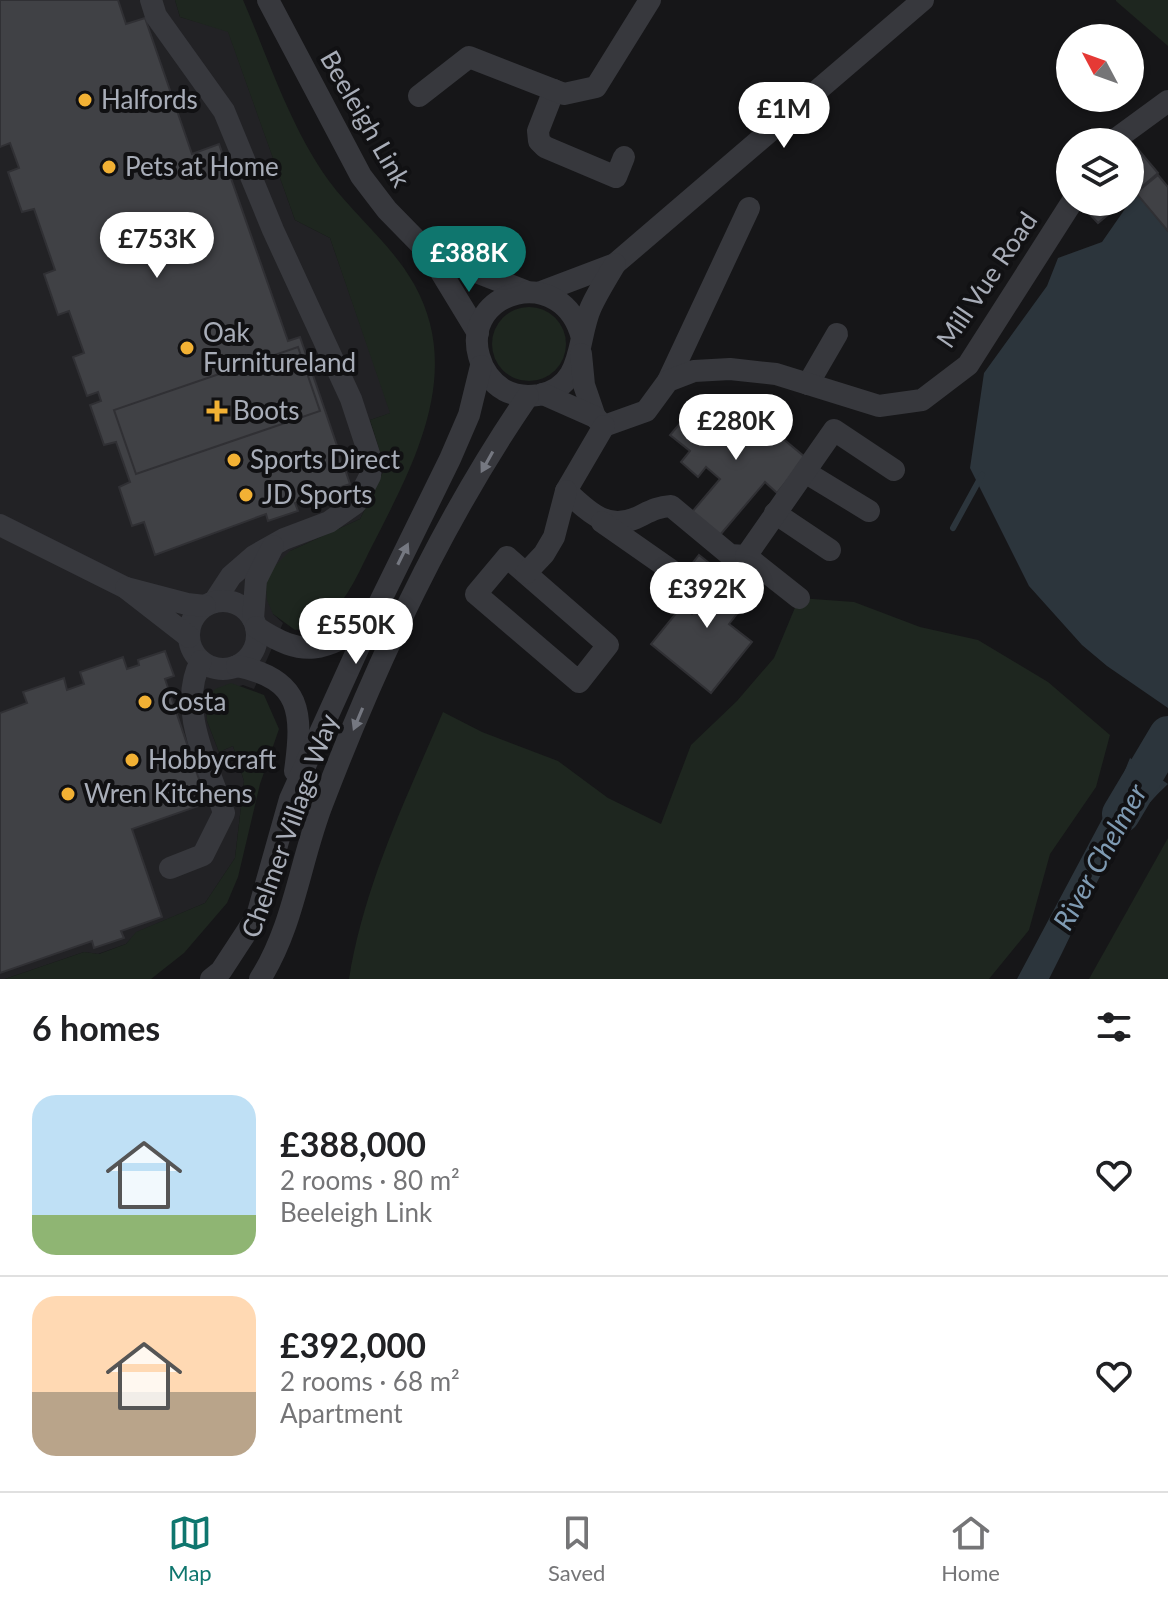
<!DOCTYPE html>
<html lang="en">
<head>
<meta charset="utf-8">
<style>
  :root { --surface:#fff; --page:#f2f2f2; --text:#202124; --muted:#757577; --line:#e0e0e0; --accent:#0f766e }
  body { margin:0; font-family:Lato,sans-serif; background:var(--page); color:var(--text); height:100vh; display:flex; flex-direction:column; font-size:30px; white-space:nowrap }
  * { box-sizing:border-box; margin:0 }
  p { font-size:26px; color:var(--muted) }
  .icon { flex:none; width:44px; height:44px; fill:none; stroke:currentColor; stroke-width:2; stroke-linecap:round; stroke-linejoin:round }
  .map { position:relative; height:979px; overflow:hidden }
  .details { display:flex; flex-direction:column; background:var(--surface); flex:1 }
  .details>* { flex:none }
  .needle { width:52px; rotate:311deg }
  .fabs { position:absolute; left:1056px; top:24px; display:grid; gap:16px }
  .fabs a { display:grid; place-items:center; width:88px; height:88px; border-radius:50%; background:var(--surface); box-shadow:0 2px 6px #0004; font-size:40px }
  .price { position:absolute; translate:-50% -68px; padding:0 18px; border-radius:28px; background:#fff; color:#222; font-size:26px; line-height:52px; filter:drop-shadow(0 2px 4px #0008) }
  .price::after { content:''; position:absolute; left:50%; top:48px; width:24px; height:18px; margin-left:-12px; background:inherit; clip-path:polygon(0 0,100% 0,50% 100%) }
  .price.active { background:var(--accent); color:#fff }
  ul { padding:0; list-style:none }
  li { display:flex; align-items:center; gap:24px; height:200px; padding:0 32px }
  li+li { border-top:2px solid var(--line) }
  li span { display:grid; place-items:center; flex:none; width:224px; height:160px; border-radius:24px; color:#555 }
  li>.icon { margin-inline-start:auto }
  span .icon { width:96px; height:96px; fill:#fffc; stroke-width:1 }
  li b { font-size:34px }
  h2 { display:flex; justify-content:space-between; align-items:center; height:96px; padding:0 32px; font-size:34px }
  .dock { display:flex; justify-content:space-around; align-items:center; height:112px; border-top:2px solid var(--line); background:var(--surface); font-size:22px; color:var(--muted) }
  .dock a { display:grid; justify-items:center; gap:4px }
  .dock .active { color:var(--accent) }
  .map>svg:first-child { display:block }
  .built { fill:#222225 }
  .green { fill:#1e261f }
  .water { fill:#2c353c }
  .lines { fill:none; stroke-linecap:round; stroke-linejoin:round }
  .stream { stroke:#2c353c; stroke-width:6 }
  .river { stroke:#2c353c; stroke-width:38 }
  .building { fill:#404145; stroke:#303034; stroke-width:2 }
  .minor { stroke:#37383d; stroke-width:22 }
  .oneway { fill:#757881 }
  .poi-dot { fill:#f2b134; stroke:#111113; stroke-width:3 }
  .labels { text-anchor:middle; stroke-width:8; stroke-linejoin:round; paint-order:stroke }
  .poi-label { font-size:26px; fill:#a8adb8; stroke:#111113; text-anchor:start }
  .street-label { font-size:26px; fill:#a8adb8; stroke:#111113 }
  .water-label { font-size:28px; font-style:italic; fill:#7f9bb3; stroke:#111113 }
</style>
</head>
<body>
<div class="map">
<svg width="1168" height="979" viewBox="0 0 1168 979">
  <rect width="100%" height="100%" fill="#161618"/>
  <path class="built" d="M0,0H175L180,17L228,31L295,220L330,238L391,413L370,420L385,468L360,519L290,551L273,614L283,623L254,689L243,685L206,696L207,721L219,752L233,746L244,781L235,858L205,903L137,932L126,944L98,954L84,952L5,979H0Z"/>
  <g class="green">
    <path d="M175,0H243C269,60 290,127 329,181C355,216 392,245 414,284C464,373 414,464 372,546C355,579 338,627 295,630L273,614L267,600L266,587L269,572L290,551L360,519L385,468L370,420L390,413L330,238L295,220L228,32L180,17Z"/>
    <path d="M1168,0V46L1116,1V0Z"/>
    <circle cx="529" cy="344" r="37"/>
    <path d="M799,598L854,602L920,627L978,640L1048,682L1110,735L1096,787L1050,854L1029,930L989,979H349C364,885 406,799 443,712L482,732L558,761L608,798L661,824L691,745L737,701L774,658Z"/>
    <path d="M231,683L264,695L279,729L260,784L238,877L227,903L184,953L151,979H5L84,952L99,954L126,944L136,932L205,903L235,858L244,781L233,746L219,752L207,721L206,696L210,697L215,689Z"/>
    <path d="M1168,838V979H1089Z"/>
  </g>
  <g class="water">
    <path d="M1136,193L1168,232V708L1107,666L1082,645L1029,586L970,468L984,373L1047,286L1058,258L1102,242Z"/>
    <path d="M1130,758L1168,784C1111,836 1084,912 1049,979H1017L1115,795Z"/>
  </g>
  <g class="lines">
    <path class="stream" d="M953,528L982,475"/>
    <path class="river" d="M1121,814L1168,735"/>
  </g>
  <g class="building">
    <path d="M0,0H118L126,24L145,18L192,154L219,144L288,341L300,337L350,484L295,503L298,511L268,521L266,514L155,555L144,522L132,526L119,487L130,482L116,442L104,445L90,405L101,401L98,392L87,396L73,357L84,353L69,311L58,315L44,274L55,270L34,209L22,212L8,172L19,168L10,143L0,147Z"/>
    <path d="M1136,147L1158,173L1130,197V152Z"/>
    <path d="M1158,175L1168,187V231L1136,193Z"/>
    <path d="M1098,202H1123L1098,223L1087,211Z"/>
    <path d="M298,347L320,411L136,474L114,410Z"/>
    <path d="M753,404L774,421L769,427L806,458L777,493L765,482L720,535L692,512L720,479L706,467L698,477L681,462L690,451L670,435L693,408L726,436Z"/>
    <path d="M699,555L751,596L729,624L752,642L711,693L651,644L682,606L692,614L711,589L687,570Z"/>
    <path d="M165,651L174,676L165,679L207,803L132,829L162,917L121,931L124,938L94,948L92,941L0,973V713L27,703L23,692L64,678L67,690L84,684L80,672L123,657L127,669L139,665L138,660Z"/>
  </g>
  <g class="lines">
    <g class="minor">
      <path d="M151,0L156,16L224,111L273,230L351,399L371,460L370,476L356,503L329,522L284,539L254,556L231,576L214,602"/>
      <path d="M268,0L361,176L387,210L430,254L478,333"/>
      <path d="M554,90L538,131L539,141L545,147L616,177L624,157"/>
      <path d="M419,96L469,57L564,94L596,87L650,0"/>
      <path d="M1112,142L1168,101"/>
      <path d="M430,254L525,291"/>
      <path d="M541,292L615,264L923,0"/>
      <path d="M582,338C563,262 461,290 479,356C483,371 491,382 504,390C515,396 527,397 539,395C585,386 576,340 591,307C598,292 607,278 615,264"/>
      <path d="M581,354L584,385L595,417"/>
      <path d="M668,381L749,208"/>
      <path d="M808,384L837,334"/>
      <path d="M543,394L595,417L604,426L646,411L668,381L694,371L730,369L776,374L879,406L922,400L968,365L1072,202"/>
      <path d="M604,426L566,491C587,510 605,531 636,518C649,512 656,507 671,506L730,555L746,556"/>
      <path d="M805,472L869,511"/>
      <path d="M775,513L830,550"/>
      <path d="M602,522L685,580"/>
      <path d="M0,525L126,588"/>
      <path d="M507,557L608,645L579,682L476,594Z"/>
      <path d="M526,573L544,554L554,537L566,491"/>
      <path d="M799,598L746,556L834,430L894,470"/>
      <circle cx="223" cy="635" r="34"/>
      <path d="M253,619L256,580L273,546"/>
      <path d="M256,627C304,659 324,652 370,621"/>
      <path d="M189,637L126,588L187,604L205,606"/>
      <path d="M237,666C302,679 303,713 295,771"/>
      <path d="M170,868L203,855L224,813C209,767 176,708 201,661"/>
      <path d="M211,979L221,971L257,916L290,799L371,620L450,459L469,415L481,366"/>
      <path d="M260,979C294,926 300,860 323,802C377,661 442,521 528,396"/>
    </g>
  </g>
  <defs><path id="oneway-solid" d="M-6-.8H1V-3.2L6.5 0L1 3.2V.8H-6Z" transform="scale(2)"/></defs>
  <g class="oneway">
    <use href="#oneway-solid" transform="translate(487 462) rotate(119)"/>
    <use href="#oneway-solid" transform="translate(403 554) rotate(-64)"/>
    <use href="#oneway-solid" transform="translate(358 719) rotate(113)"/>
  </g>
  <g class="poi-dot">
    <circle cx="85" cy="100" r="8"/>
    <circle cx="109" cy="167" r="8"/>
    <circle cx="187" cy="348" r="8"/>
    <path d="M213 399h8v8h8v8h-8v8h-8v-8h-8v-8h8z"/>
    <circle cx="234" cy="460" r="8"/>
    <circle cx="246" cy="495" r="8"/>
    <circle cx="145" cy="702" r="8"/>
    <circle cx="132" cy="760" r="8"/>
    <circle cx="68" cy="794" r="8"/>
  </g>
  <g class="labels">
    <g class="poi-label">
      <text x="101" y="109">Halfords</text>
      <text x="125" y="176">Pets at Home</text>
      <text x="203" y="342">Oak<tspan x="203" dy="30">Furnitureland</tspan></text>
      <text x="233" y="420">Boots</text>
      <text x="250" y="469">Sports Direct</text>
      <text x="262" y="504">JD Sports</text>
      <text x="161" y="711">Costa</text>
      <text x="148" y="769">Hobbycraft</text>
      <text x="84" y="803">Wren Kitchens</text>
    </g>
    <g class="street-label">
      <text transform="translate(365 119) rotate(60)" y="9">Beeleigh Link</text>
      <text transform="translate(987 280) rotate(-56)" y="9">Mill Vue Road</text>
      <text transform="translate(290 826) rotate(-70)" y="9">Chelmer Village Way</text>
    </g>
    <g class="water-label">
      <text transform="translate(1100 857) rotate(-61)" y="10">River Chelmer</text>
    </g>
  </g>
</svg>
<div class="fabs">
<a><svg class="needle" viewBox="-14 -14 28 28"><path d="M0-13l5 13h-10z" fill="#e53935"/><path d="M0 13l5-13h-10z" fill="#757577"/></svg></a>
<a><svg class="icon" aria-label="layers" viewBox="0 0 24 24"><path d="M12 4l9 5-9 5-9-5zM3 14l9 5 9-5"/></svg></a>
</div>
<b class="price" style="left:784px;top:150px">£1M</b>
<b class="price" style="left:157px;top:280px">£753K</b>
<b class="price active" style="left:469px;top:294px">£388K</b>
<b class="price" style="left:736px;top:462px">£280K</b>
<b class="price" style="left:707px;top:630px">£392K</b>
<b class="price" style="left:356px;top:666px">£550K</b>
</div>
<section class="details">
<h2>6 homes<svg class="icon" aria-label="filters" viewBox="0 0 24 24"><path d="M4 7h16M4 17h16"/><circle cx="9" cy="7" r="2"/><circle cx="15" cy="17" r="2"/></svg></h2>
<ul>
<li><span style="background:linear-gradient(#bfe0f5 75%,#8fb573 0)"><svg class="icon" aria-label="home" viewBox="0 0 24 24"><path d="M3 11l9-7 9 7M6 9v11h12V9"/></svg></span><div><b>£388,000</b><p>2 rooms · 80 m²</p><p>Beeleigh Link</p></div><svg class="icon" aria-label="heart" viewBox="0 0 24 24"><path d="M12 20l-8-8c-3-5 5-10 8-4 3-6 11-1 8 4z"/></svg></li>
<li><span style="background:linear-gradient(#ffd9b3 60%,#b9a48a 0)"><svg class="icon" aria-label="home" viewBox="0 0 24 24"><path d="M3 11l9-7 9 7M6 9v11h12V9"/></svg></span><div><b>£392,000</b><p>2 rooms · 68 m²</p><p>Apartment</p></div><svg class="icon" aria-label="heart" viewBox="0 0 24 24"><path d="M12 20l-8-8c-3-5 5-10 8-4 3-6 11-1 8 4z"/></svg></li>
</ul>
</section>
<nav class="dock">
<a class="active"><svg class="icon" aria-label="map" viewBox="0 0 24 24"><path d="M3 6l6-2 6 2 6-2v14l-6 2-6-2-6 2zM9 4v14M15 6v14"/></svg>Map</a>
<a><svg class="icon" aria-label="saved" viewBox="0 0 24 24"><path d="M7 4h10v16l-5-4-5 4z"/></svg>Saved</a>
<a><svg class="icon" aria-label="home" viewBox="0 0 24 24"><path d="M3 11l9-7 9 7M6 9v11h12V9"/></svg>Home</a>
</nav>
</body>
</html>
